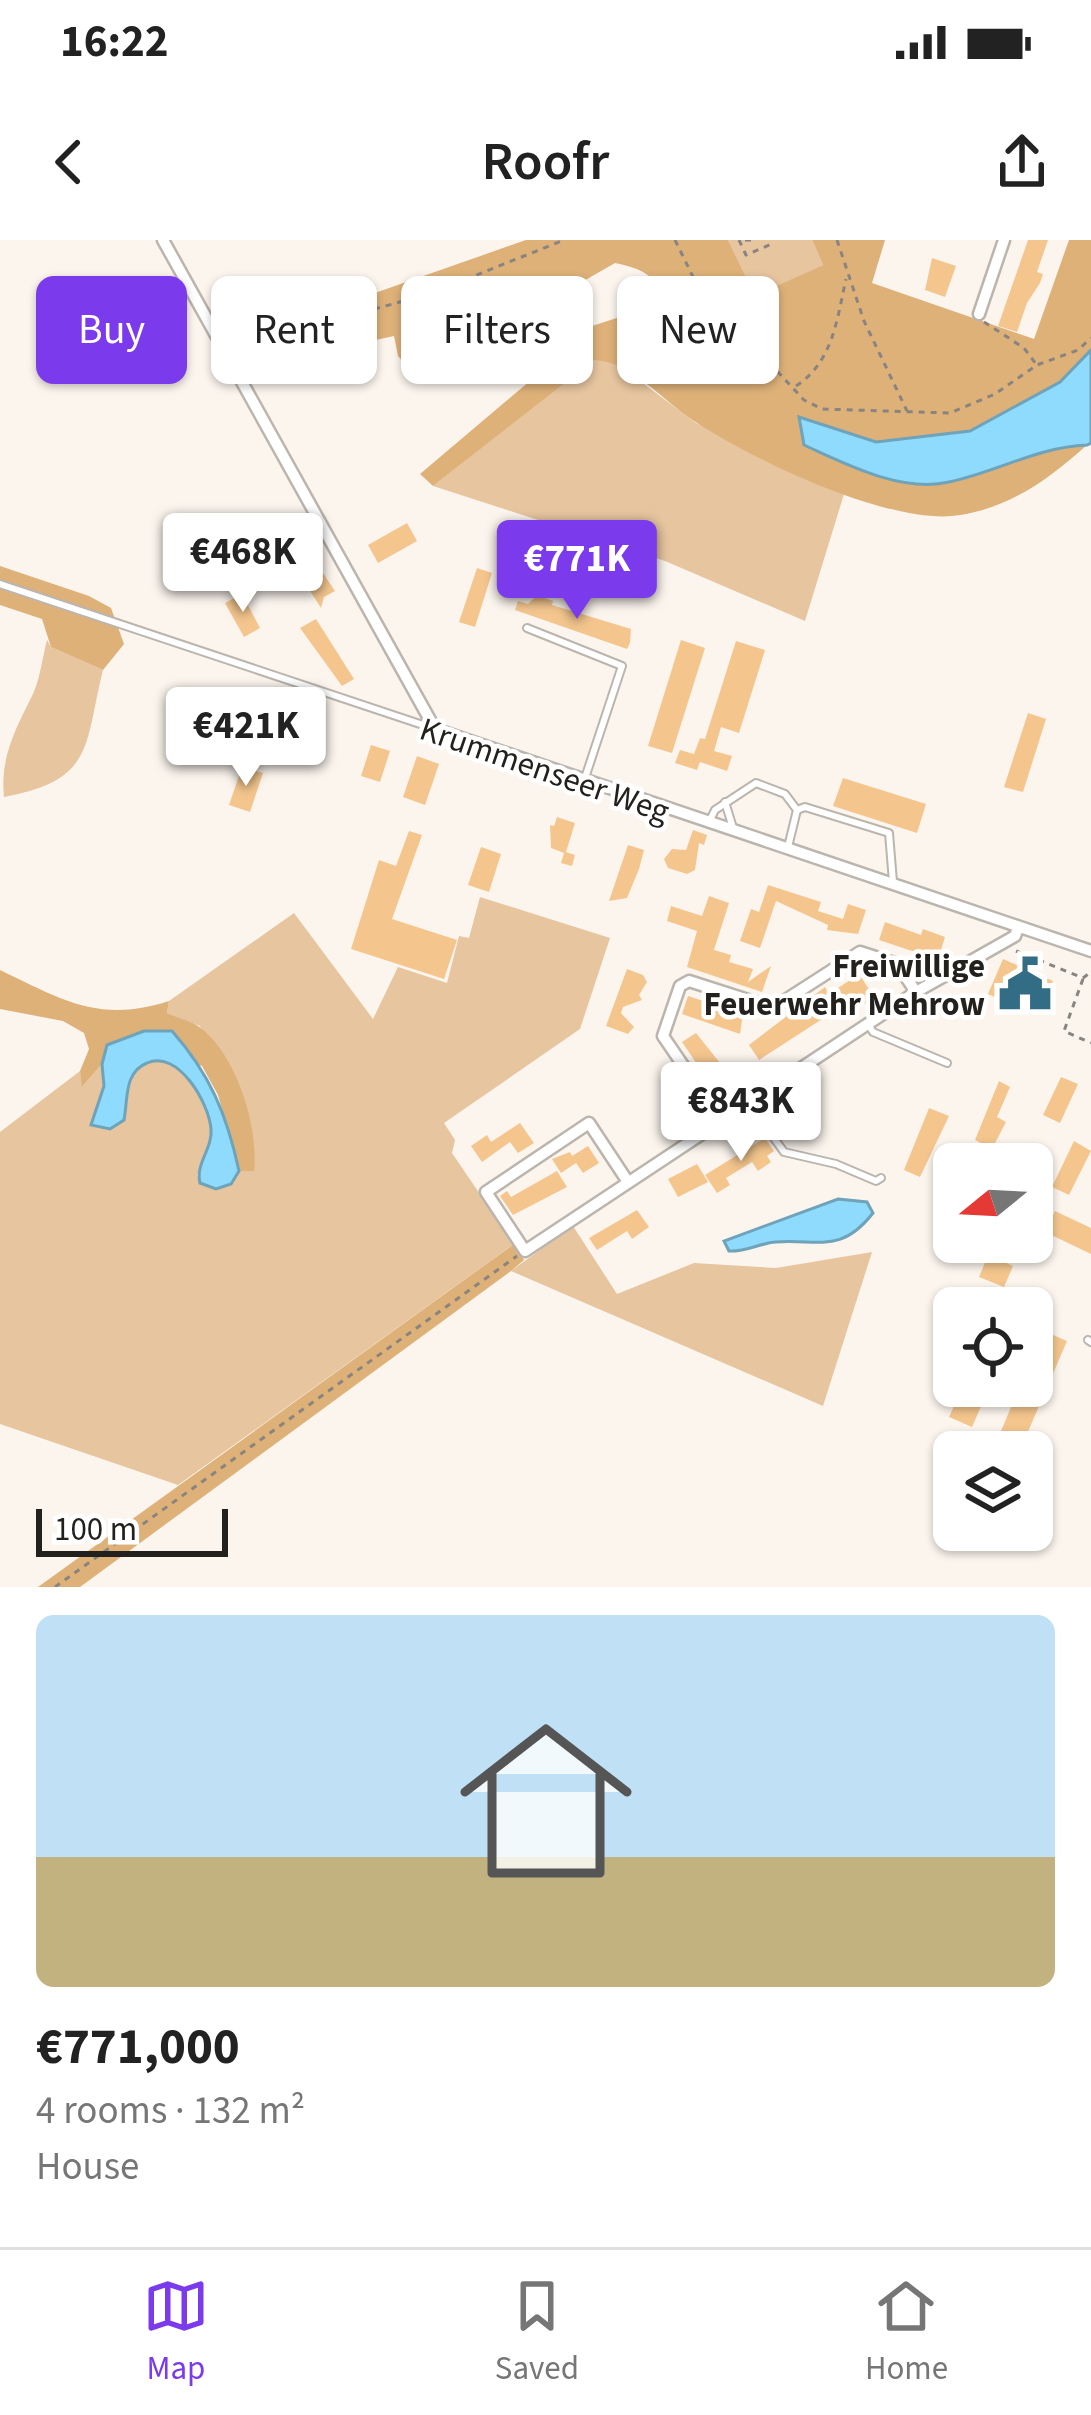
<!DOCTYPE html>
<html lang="en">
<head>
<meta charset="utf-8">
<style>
  :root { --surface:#fff; --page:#f2f2f2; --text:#222; --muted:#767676; --line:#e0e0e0; --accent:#7c3aed }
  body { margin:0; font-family:"Source Sans 3",sans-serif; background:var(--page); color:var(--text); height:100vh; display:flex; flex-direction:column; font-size:45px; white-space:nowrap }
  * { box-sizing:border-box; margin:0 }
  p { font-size:39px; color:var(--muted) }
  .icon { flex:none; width:66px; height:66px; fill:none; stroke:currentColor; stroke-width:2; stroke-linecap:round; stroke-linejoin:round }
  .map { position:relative; height:1347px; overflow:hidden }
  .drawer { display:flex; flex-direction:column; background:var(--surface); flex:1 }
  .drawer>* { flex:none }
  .hud { position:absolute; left:36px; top:36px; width:1020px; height:108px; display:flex; gap:24px }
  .needle { width:78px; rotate:252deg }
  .buttons { position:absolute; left:933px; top:903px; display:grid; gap:24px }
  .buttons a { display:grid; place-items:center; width:120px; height:120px; border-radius:18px; background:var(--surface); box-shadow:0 3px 9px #0004; font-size:60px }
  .scale { position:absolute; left:36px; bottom:30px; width:192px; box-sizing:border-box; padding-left:12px; border:6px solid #23211e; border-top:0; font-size:33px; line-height:42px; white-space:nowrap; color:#23211e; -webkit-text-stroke:9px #fff; paint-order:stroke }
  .price { position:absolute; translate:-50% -102px; padding:0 27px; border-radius:12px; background:#fff; color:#222; font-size:39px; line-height:78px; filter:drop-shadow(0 3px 6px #0008) }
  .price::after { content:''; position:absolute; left:50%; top:72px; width:36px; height:27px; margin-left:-18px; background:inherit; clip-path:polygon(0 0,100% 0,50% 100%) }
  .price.selected { background:var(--accent); color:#fff }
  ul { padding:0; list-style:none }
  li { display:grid; align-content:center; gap:24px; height:636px; padding:0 36px }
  li span { display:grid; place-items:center; height:372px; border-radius:18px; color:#555 }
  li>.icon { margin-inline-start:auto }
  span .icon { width:216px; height:216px; fill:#fffc; stroke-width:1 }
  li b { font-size:51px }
  .chip { padding:0 42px; border-radius:18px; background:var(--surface); box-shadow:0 3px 9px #0004; font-size:42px; line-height:108px }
  .chip.selected { background:var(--accent); color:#fff }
  .status { display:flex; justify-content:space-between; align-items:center; height:84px; padding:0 60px; background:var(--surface); direction:ltr }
  .status svg { height:33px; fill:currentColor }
  header { display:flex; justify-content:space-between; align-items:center; height:156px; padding:0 36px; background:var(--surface); font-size:54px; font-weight:600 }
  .tabs { display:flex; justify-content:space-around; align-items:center; height:168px; border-top:3px solid var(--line); background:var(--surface); font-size:33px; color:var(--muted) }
  .tabs a { display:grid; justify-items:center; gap:6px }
  .tabs .selected { color:var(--accent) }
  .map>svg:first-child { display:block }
  .green { fill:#e6c59f }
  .forest { fill:#deb179 }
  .water { fill:#8edbfd; stroke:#6ea3ba; stroke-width:3 }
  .building { fill:#f4c68e }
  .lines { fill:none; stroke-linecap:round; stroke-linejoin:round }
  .service-casing { stroke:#bbb5ae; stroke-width:10 }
  .minor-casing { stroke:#bbb5ae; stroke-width:15 }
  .path { stroke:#898480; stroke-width:3; stroke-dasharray:6 6; stroke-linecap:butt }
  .service { stroke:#fff; stroke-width:6 }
  .minor { stroke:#fff; stroke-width:10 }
  .labels { text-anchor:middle; stroke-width:9; stroke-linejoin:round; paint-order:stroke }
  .street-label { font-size:33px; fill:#23211e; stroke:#fff }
  .poi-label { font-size:33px; font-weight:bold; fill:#23211e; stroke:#fff; text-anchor:end }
</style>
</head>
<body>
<div class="status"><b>16:22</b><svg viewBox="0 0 49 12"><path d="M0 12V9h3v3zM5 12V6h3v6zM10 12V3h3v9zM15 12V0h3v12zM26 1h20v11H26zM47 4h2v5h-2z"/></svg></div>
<header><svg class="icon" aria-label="back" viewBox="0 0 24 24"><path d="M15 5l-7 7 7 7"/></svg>Roofr<svg class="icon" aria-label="share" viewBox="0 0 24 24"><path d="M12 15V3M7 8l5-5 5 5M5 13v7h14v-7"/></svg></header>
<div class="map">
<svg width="1091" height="1347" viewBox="0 0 1091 1347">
  <rect width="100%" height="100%" fill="#fcf5ee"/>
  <g class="green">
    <path d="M728,0H812L823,25L755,57Z"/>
    <path d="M594,119L612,120L696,183L844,254L805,381L665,321L433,246Z"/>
    <path d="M47,400L51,407L103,430C84,506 95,540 4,557C0,518 15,490 31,458C40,441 42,419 47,400Z"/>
    <path d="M480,657L610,698L580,789L444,883L455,900L452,913L514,1004L178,1245L0,1184V892L80,831L83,846L102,824L104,846L91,885L127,865C135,775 207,840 211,889C212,903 202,922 197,936L231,944L239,931L254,930L200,786L167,773L169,761L294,673L373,779L398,727L447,743L459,696L469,698Z"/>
    <path d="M573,986L617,1054L694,1023L776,1028L872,1012L823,1166L511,1031Z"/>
  </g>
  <g class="forest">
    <path d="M526,0H728L755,56L823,25L812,0H885L872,43L1034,99L1069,0H1091V110L1060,142L970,191L876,202L801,177L945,244L1057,207L1087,205C1049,239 1011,267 960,275C893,287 751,219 694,181C663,161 631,121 594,120L433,246L420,234L537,135L584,104L586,88L641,70L667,71C659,38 648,30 615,23L582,42L583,57L548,89L508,88L495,102L420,141L398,116L394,96L371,101L340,129L313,104L372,54Z"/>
    <path d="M0,326L89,356L111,368L124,404L103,430L51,407L42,379L0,365Z"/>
    <path d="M0,730C61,759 99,784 169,761L167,773C178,778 193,781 202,789C237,817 259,888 254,931H239L218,855L202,826L117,800L108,805L102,824L82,847L80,831L89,809L84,793L63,781L0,769Z"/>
    <path d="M514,1004L524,1020L511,1031L80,1347H38Z"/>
  </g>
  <g class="water">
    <path d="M1091,110V203L1087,205C1037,207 997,232 949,242C901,253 846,224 804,205L799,177L876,202L970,191L1060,142Z"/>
    <path d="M144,791H172C210,834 227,875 239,931L231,944L216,949L200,943C195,924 213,908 211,889C209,863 178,809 147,823C124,832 128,859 124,880L110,889L91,885L104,846L102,824L107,805Z"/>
    <path d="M838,959L867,962L873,973C841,1014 819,999 776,1002C760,1003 746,1012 729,1011L724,1001Z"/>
  </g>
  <g class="building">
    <path d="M1028,0H1048L1037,32L1043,34L1040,43L1027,63L1017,92L998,86Z"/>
    <path d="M932,18L956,26L945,57L925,50Z"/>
    <path d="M407,283L417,301L378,323L368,305Z"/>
    <path d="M306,308L335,351L324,357L321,368L289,318Z"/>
    <path d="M477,328L492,333L475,387L459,382Z"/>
    <path d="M242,354L260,388L244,397L225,363Z"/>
    <path d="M537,355L553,361L552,365L631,389L630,403L627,409L515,370L518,361L528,364Z"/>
    <path d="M316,379L354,439L342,446L300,388Z"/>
    <path d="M681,400L705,408L672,513L648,506Z"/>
    <path d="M736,401L765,410L739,493L721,487L714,511L732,516L727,531L700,522L697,530L675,523L680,510L694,514L700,498L705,499Z"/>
    <path d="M1028,473L1046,479L1023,552L1004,547Z"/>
    <path d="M371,505L390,511L380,542L361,536Z"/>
    <path d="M417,516L439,524L425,565L403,557Z"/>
    <path d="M242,527L263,533L250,572L229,565Z"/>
    <path d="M843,538L926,564L917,593L833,566Z"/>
    <path d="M557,577L575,583L566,612L575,615L572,626L561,623L564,613L551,608L550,585L554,586Z"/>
    <path d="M693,590L707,595L704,605L699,603L695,630L687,634L668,628L664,619L672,609L686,610Z"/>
    <path d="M409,591L422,595L392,679L457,700L444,739L351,709L379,620L396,626Z"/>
    <path d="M628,605L644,610L639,629L627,658L609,661Z"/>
    <path d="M481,607L501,614L489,652L468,645Z"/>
    <path d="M768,645L821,662L818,671L843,679L848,664L866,670L858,694L827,690L828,685L776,661L760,708L740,701L751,669L759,672Z"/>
    <path d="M709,656L729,663L714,710L731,715L729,722L753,729L748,742L771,726L762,752L687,727L697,691L667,681L671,666L702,676Z"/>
    <path d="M885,682L921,695L923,689L945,697L937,722L913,718L915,712L879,700Z"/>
    <path d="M1003,719L1053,741L1041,768L1001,748L997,758L988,754Z"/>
    <path d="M627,729L643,735L647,742L639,755L642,760L623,767L621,773L634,787L628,794L606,786Z"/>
    <path d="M859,734L872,754L868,765L853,759L759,820L749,805L825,747L829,754Z"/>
    <path d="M688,756L743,774L740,794L682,774Z"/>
    <path d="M696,793L736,843L718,855L682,802Z"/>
    <path d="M1061,837L1078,844L1060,883L1043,875Z"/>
    <path d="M999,841L1010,847L997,877L1006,882L992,909L975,900Z"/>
    <path d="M929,868L949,876L920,937L904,930Z"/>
    <path d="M520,883L534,903L518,913L510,902L482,922L471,906L487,895L491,902Z"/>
    <path d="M765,898L774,911L767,916L771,922L758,931L752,922L726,938L730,945L717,953L705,935Z"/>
    <path d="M1074,901L1091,911L1069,955L1052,947Z"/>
    <path d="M588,906L599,923L583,933L576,923L561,933L552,919L570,912L572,916Z"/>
    <path d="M697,924L708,942L678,957L668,939Z"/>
    <path d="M557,931L567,947L513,975L500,956L507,951L511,957Z"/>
    <path d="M637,970L649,987L632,999L627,991L597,1010L589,998Z"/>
    <path d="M1055,971L1091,988V1014L1045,992Z"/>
    <path d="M988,1015L1013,1026L1004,1047L979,1037Z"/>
    <path d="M1044,1091L1067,1101L1021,1208L998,1198L1020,1146H1032V1118Z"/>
    <path d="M963,1146H990L972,1187L949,1177Z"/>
  </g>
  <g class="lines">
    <defs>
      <g id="service">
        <path d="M0,344L435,489"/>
        <path d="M527,388L622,426L585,538"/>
        <path d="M725,562L733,588"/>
        <path d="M710,580L715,570L756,543L785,554L797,570"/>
        <path d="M788,607L797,570L805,567L889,593L893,642"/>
        <path d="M868,784L873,792L947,823"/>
        <path d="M750,865L784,912L836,924L876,941L881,938"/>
        <path d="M1088,1100L1091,1102"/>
      </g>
      <g id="minor">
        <path d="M163,0L435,489L1091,711"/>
        <path d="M979,74L1004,0"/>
        <path d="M721,881L663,796L680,746L689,741L773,768L860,712L897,724L916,752"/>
        <path d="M628,942L589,883L486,952L525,1011L916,752L1015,696L1018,688"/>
      </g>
    </defs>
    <use href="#service" class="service-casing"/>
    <use href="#minor" class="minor-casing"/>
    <g class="path">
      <path d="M675,0L697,45L804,160L822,169L950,173L995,154L1037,125L1078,110L1091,98"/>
      <path d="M739,0L746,15L774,3"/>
      <path d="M745,0H753"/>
      <path d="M837,0L864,81L907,171"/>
      <path d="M984,82L1024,108L1036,124"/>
      <path d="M239,119L360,73L429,54L564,0"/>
      <path d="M796,146C833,122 837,79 846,39"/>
      <path d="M1016,711L1083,738L1091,732"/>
      <path d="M1083,739L1064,791L1091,803"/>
      <path d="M55,1347L517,1016"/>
    </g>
    <use href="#service" class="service"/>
    <use href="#minor" class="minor"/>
  </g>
  <defs>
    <symbol id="civic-bare" viewBox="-9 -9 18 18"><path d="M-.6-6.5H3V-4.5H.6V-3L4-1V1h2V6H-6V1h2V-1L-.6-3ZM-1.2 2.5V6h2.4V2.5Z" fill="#326c85" stroke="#fff" stroke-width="2.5" paint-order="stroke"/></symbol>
  </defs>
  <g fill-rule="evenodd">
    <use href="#civic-bare" x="987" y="706" width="76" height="76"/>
  </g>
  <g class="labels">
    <g class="street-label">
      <text transform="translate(545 529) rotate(19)" y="12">Krummenseer Weg</text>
    </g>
    <g class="poi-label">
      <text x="985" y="737">Freiwillige<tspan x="985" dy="38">Feuerwehr Mehrow</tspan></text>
    </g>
  </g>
</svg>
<div class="buttons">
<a><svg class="needle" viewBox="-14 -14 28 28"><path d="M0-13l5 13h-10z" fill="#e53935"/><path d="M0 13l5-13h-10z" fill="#767676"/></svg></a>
<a><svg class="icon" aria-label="locate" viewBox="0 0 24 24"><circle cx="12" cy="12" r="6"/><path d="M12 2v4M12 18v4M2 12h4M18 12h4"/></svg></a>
<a><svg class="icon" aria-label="layers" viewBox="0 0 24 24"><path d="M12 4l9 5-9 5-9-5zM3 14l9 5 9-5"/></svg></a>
</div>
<div class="scale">100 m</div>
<b class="price" style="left:243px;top:375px">€468K</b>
<b class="price selected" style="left:577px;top:382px">€771K</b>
<b class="price" style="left:246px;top:549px">€421K</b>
<b class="price" style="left:741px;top:924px">€843K</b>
<div class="hud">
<a class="chip selected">Buy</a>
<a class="chip">Rent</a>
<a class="chip">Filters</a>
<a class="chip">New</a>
</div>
</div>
<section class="drawer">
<ul>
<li><span style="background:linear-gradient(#bfe0f5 65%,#c2b280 0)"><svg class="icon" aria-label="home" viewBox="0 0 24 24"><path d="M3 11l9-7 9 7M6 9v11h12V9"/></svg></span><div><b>€771,000</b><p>4 rooms · 132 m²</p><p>House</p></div></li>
</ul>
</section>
<nav class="tabs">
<a class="selected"><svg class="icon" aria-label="map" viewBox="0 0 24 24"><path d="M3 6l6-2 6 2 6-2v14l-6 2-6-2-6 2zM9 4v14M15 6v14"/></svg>Map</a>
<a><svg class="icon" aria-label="saved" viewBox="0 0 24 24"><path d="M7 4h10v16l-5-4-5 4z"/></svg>Saved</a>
<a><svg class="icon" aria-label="home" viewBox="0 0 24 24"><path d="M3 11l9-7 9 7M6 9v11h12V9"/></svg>Home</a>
</nav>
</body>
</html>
